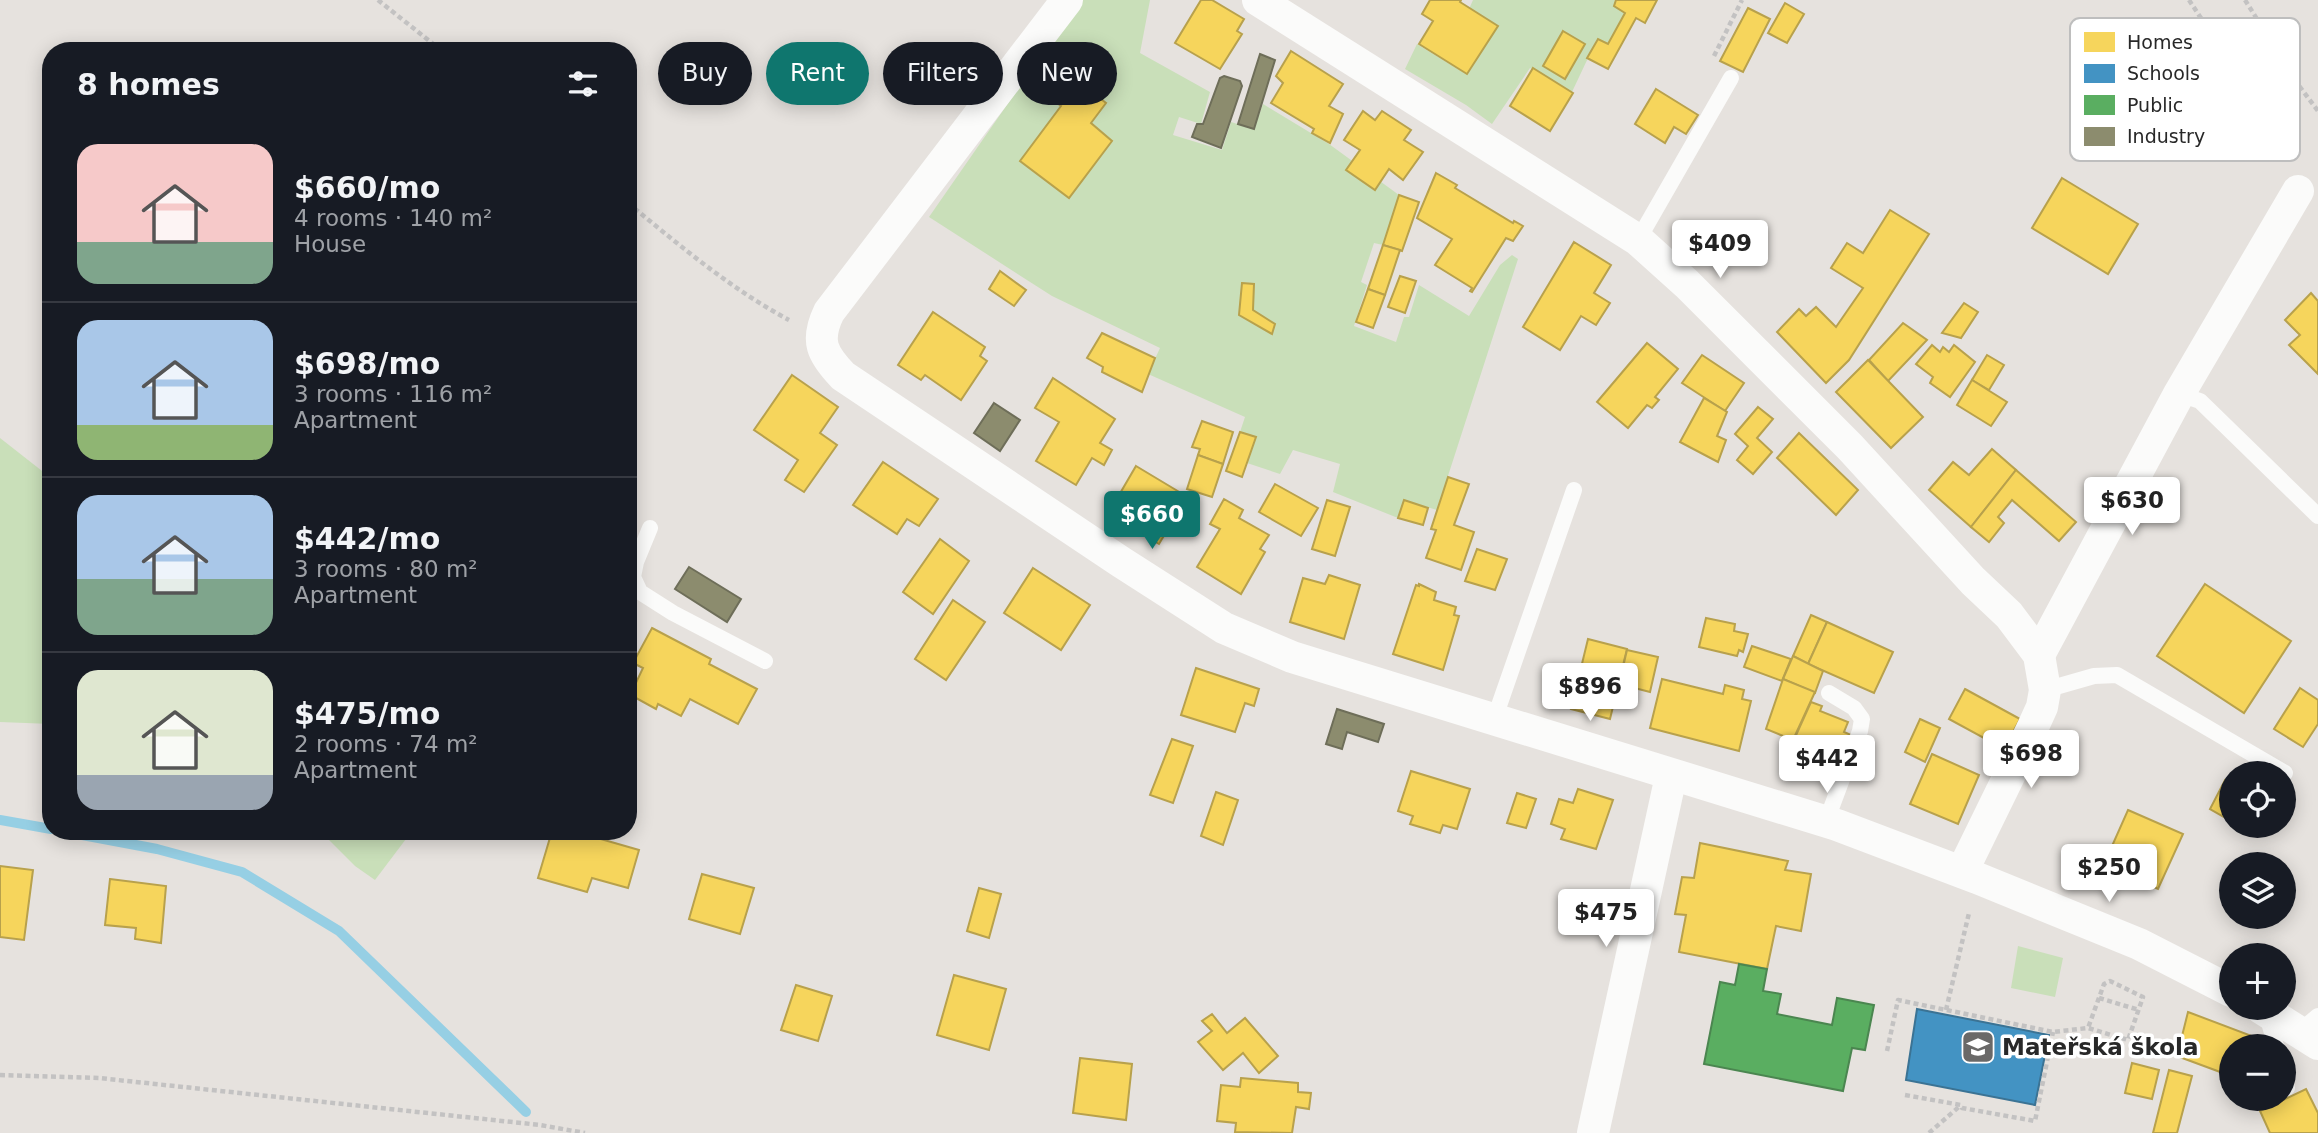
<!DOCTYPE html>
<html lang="en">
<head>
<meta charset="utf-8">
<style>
  :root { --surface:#171b24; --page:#20242c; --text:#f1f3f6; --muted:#9ea1a6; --line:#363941; --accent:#0f766e }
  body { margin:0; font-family:"DejaVu Sans",sans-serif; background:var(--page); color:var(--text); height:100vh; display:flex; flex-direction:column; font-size:26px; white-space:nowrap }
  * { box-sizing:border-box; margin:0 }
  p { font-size:23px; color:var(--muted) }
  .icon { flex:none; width:38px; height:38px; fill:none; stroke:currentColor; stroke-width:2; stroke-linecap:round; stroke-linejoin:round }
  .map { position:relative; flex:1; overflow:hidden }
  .details { position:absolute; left:42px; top:42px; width:595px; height:798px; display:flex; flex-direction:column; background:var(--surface); border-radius:28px; box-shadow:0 4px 18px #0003 }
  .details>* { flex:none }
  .banner { position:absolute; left:658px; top:42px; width:665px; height:63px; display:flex; gap:14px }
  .controls { position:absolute; left:2219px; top:761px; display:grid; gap:14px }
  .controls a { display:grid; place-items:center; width:77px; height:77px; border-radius:50%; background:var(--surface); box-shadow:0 4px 18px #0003; font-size:35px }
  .price { position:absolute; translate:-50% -60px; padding:0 16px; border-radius:7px; background:#fff; color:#222; font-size:23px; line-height:46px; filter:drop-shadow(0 2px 4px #0008) }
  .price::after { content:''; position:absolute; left:50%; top:42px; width:21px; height:16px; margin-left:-10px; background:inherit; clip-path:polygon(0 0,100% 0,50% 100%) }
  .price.on { background:var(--accent); color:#fff }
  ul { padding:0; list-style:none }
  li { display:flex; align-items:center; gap:21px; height:175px; padding:0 35px }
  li+li { border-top:2px solid var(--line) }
  li span { display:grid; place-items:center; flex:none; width:196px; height:140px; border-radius:21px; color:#555 }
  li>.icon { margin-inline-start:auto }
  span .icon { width:84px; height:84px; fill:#fffc; stroke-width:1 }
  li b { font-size:30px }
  h2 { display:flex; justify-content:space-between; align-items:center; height:84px; padding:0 35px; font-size:30px }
  .pill { padding:0 24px; border-radius:32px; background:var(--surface); box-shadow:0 4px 18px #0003; font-size:24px; line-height:63px }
  .pill.on { background:var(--accent); color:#fff }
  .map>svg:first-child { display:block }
  .green { fill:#c9dfb9 }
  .homes { fill:#f6d55c; stroke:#b8a14c; stroke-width:2 }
  .schools { fill:#4393c3; stroke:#3b7394; stroke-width:2 }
  .public { fill:#5aae61; stroke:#4b8650; stroke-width:2 }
  .industry { fill:#8c8c6e; stroke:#6e6e59; stroke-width:2 }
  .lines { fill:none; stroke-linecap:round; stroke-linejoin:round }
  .stream { stroke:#96cfe4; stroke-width:10 }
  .path { stroke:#c3c2c2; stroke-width:4.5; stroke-dasharray:5 3.5; stroke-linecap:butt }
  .service { stroke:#fbfbfa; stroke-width:16 }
  .minor { stroke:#fbfbfa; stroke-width:32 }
  .labels { text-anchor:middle; stroke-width:7; stroke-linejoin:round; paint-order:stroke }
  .poi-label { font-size:23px; font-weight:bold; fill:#282828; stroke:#fff; text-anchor:start }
  .key { fill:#fff; stroke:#bebebe; stroke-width:2 }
  .key-label { font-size:19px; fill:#282828 }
</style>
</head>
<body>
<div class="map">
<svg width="2318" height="1133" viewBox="0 0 2318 1133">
  <rect width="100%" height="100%" fill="#e6e2de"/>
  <g class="green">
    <path d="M1080,0H1150L1140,53L1210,92L1201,124L1179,117L1173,135L1222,150L1231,122L1254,129L1263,104L1329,144L1399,195L1383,245L1374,243L1361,282L1367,285L1354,326L1396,342L1404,317H1409L1419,285L1469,316L1500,265L1512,255L1518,259L1437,510L1404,500L1398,518L1333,492L1340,464L1293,450L1280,474L1247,463L1256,437L1240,432L1245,417L1148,374L1160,348L1052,296L929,217Z"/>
    <path d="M1473,0H1616L1614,6L1625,13L1608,44L1597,39L1571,94L1530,68L1492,124L1466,105L1405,69L1417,44L1466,74L1495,26L1469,9Z"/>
    <path d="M0,438L51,478V724L0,722Z"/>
    <path d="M320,831H412L375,880L355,866Z"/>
    <path d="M2018,946L2063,958L2055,997L2011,988Z"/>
  </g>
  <g class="homes">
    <path d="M1201,0H1212L1244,19L1237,31L1242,34L1220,69L1175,43Z"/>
    <path d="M1430,0H1461L1460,2L1498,26L1467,74L1419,44L1433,21L1422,14Z"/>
    <path d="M1616,0H1657L1645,23L1636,18L1608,69L1587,58L1598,39L1608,44L1625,13L1614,6Z"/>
    <path d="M1785,3L1804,14L1787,43L1768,33Z"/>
    <path d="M1748,8L1770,19L1743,72L1720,61Z"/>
    <path d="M1563,31L1585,44L1565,79L1543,66Z"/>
    <path d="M1291,51L1343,84L1329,106L1343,114L1330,143L1312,133L1314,129L1271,103L1283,83L1276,76Z"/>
    <path d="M1533,68L1573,93L1550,131L1510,106Z"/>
    <path d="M1070,75L1106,103L1091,123L1112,141L1069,198L1020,161L1061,106L1052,99Z"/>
    <path d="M1656,89L1698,115L1686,134L1674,127L1665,143L1635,124Z"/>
    <path d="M1363,111L1375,120L1382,111L1411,130L1404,140L1423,152L1403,180L1389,169L1375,190L1346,170L1360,150L1344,140Z"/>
    <path d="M1436,173L1457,185L1455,188L1513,223L1514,221L1523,226L1513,241L1506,238L1472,292L1470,291L1472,288L1435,265L1452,239L1417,218Z"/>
    <path d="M2062,178L2138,224L2108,274L2032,228Z"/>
    <path d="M1399,195L1419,202L1402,251L1383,245Z"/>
    <path d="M1890,210L1929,234L1849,360L1826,383L1777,332L1799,309L1806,316L1816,307L1836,327L1863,288L1831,268L1847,243L1863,253Z"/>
    <path d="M1574,242L1611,265L1594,293L1610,303L1596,325L1581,316L1560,350L1523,327Z"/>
    <path d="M1383,245L1400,250L1385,295L1368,289Z"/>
    <path d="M1000,271L1026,290L1014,306L989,289Z"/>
    <path d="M1400,276L1416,281L1405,313L1388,307Z"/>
    <path d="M1242,283L1254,284L1253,310L1275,324L1272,334L1239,315Z"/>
    <path d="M1368,289L1385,295L1373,328L1356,322Z"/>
    <path d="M2311,293L2318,301V374L2289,345L2300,335L2285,320Z"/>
    <path d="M1964,303L1978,312L1961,338L1942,333Z"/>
    <path d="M933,312L985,347L980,356L987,361L961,400L925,375L921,380L898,365Z"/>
    <path d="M1903,323L1927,340L1888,381L1869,360Z"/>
    <path d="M1102,333L1155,358L1142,392L1102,372L1103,367L1087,358Z"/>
    <path d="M1647,343L1678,369L1655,397L1659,400L1652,408L1647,405L1628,428L1597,402Z"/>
    <path d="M1932,345L1940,352L1943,347L1949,352L1954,345L1975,362L1950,397L1930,383L1933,377L1916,364Z"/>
    <path d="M1702,355L1744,383L1725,411L1682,383Z"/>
    <path d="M1987,355L2004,365L1989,390L1972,380Z"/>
    <path d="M1868,360L1923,417L1891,448L1836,392Z"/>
    <path d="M792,375L838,407L820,433L837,445L804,492L785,480L798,460L754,430Z"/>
    <path d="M1053,378L1115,419L1100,443L1112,450L1104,465L1092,458L1076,485L1036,461L1059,422L1035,408Z"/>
    <path d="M1972,380L2007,402L1991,426L1957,405Z"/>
    <path d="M1704,398L1727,412L1717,436L1726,440L1718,462L1680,442Z"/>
    <path d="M1758,407L1773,419L1757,438L1772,452L1753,474L1737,460L1748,446L1735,434Z"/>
    <path d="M1202,421L1233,432L1223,464L1198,455L1200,449L1192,447Z"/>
    <path d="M1240,432L1256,437L1242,477L1226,471Z"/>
    <path d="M1799,433L1858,490L1836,515L1777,458Z"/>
    <path d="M1992,449L2016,470L1971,527L1929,490L1953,462L1969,475Z"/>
    <path d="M1198,455L1223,464L1212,497L1187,489Z"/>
    <path d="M883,462L938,499L919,526L907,519L897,534L853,505Z"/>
    <path d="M1136,466L1181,493L1174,505L1180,509L1159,544L1108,514Z"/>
    <path d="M2016,470L2076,522L2059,541L2012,500L1998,517L2004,523L1989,542L1971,527Z"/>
    <path d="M1448,477L1469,484L1454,525L1474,532L1461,570L1426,558L1436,530L1431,529Z"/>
    <path d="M1275,484L1318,508L1301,536L1259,512Z"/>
    <path d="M1224,499L1243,510L1239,518L1269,535L1260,549L1265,552L1241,594L1197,567L1220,529L1210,524Z"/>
    <path d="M1327,500L1350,507L1335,556L1312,549Z"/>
    <path d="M1404,500L1428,508L1423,525L1398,518Z"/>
    <path d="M940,539L969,561L933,614L903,592Z"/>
    <path d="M1477,549L1507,559L1495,590L1465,581Z"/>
    <path d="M1033,568L1090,605L1061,650L1004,613Z"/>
    <path d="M1329,575L1360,585L1344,639L1290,622L1303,578L1325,584Z"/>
    <path d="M1419,584L1436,592L1434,600L1456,607L1454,615L1459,616L1443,670L1393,654L1416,585L1419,586Z"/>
    <path d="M2205,584L2291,641L2244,713L2157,656Z"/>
    <path d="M953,600L985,622L946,680L915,659Z"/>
    <path d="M1811,615L1827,622L1808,664L1793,656Z"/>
    <path d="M1706,618L1735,624L1734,631L1748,634L1743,652L1739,650L1737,656L1699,647Z"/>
    <path d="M1827,622L1893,652L1874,693L1808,664Z"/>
    <path d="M652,628L711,659L709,664L757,689L738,724L690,699L681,716L658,704L656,709L636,698L633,689L643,668L633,663Z"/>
    <path d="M1588,639L1627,649L1610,719L1571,709Z"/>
    <path d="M1752,646L1791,659L1782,681L1744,667Z"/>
    <path d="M1627,650L1658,657L1650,692L1619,684Z"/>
    <path d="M1793,656L1823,671L1815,693L1783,679Z"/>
    <path d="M1196,668L1259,689L1254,706L1245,703L1235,732L1181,715Z"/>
    <path d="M1662,679L1723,694L1725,685L1744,690L1742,699L1751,701L1739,751L1650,728Z"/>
    <path d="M1783,679L1815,692L1793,740L1766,729Z"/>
    <path d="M2300,688L2318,700V724L2303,747L2274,729Z"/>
    <path d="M1965,689L2020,719L2004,749L1949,719Z"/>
    <path d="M1811,702L1822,706L1820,711L1848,722L1844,732L1851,735L1835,772L1788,753Z"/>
    <path d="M1920,719L1940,728L1925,762L1905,752Z"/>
    <path d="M1172,739L1193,746L1173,803L1150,795Z"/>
    <path d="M1932,754L1979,775L1958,824L1910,804Z"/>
    <path d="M1411,771L1470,789L1457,829L1443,825L1440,833L1410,824L1413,816L1398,811Z"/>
    <path d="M2225,780L2231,783V821L2210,809Z"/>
    <path d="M1578,789L1613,800L1596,849L1561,839L1565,829L1551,824L1559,799L1573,803Z"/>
    <path d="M1216,792L1238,800L1223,845L1201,836Z"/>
    <path d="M1517,793L1536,799L1526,828L1507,823Z"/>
    <path d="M2128,810L2183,834L2158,889L2104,864Z"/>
    <path d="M552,831H573L639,850L628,888L592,878L587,892L538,878Z"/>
    <path d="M1700,843L1788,861L1785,870L1811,874L1801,931L1776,926L1767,969L1679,952L1686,915L1675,914L1682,877L1694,878Z"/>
    <path d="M0,866L33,870L24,940L0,937Z"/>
    <path d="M702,874L754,888L740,934L689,919Z"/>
    <path d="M110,879L166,886L161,943L135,939L136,928L105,925Z"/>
    <path d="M979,888L1001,894L989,938L967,931Z"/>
    <path d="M954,975L1006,989L989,1050L937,1035Z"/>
    <path d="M796,985L832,996L818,1041L781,1030Z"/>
    <path d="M2188,1012L2257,1038L2253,1046H2231V1076L2177,1056Z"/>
    <path d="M1212,1014L1227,1033L1245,1018L1278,1056L1259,1073L1243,1053L1223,1070L1198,1042L1212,1031L1202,1021Z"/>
    <path d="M1080,1058L1132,1064L1126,1120L1073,1113Z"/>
    <path d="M2132,1063L2159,1070L2152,1099L2125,1093Z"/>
    <path d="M2169,1070L2192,1076L2177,1133H2153Z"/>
    <path d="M1241,1078L1298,1083V1092L1311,1093L1309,1109L1296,1107L1292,1133L1235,1132L1236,1123L1217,1121L1221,1085L1240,1087Z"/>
    <path d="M2306,1089L2318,1113V1133H2270L2260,1111Z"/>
  </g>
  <path class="schools" d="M1917,1009L2049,1035L2035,1105L1906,1080Z"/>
  <path class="public" d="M1739,964L1767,969L1763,991L1781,994L1777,1014L1832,1025L1837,998L1874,1005L1865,1050L1852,1048L1843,1091L1704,1064L1720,982L1735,985Z"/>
  <g class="industry">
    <path d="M1260,54L1275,60L1254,129L1238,124Z"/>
    <path d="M1224,76L1240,81L1242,86L1221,148L1192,137L1197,124H1203L1220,78Z"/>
    <path d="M994,403L1020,420L1000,451L974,433Z"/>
    <path d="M689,567L741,599L727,622L675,589Z"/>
    <path d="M1337,709L1384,724L1378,742L1347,732L1342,749L1326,744Z"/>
  </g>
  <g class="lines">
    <g class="stream">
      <path d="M0,820L51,829"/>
      <path d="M61,831L157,849L242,872L339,931L526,1112"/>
    </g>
    <g class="path">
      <path d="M378,0L442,51"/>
      <path d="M2189,0L2292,156"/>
      <path d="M2245,0L2300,87L2318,111"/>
      <path d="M1714,56L1742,0"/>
      <path d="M628,203C679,245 731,289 789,320"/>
      <path d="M2099,998L2139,1010"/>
      <path d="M1946,1010L1969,913"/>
      <path d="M1887,1051L1898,1000L2053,1032L2088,1028L2128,1040L2143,997L2110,981L2104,984L2088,1028"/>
      <path d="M0,1075L99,1078L540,1125L585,1133"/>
      <path d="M1905,1095L1961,1105L1962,1108L2035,1121L2053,1032"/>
      <path d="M1929,1133L1961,1105"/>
    </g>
    <g class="service">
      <path d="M1638,240L1731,78"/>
      <path d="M2179,394L2200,401L2318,516"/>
      <path d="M650,528L636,562L633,577L640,592L673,613L765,661"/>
      <path d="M2045,690L2094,676L2117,675L2285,773"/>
      <path d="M1494,720L1574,490"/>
      <path d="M1826,822L1860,731L1862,719L1854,708L1829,693"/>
      <path d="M2266,1013L2276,1046"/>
      <path d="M2300,1031L2318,1016"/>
      <path d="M2284,1076L2287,1088"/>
    </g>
    <g class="minor">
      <path d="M1067,0L829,312C815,341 822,354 843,376L1121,562L1224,628L1292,657L1837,825L1977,878L2139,944L2231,991"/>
      <path d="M1258,0L1638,240L1687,284L1850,447L1973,581L2009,615L2039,655L2045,690L2042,707L2032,729L1962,872"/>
      <path d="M2039,655L2179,394L2298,191"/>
      <path d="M2261,1008L2318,1044"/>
      <path d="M1593,1133L1671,776"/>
    </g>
  </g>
  <defs>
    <symbol id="school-square" viewBox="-11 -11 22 22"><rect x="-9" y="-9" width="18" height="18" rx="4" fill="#6a6968" stroke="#fff"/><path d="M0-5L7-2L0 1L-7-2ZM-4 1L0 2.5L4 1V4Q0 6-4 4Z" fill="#fff"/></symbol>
  </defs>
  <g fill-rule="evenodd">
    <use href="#school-square" x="1959" y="1028" width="38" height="38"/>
  </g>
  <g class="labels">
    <g class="poi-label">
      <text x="2002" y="1055">Mateřská škola</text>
    </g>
  </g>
  <rect x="2070" y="18" width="230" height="143" rx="10" class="key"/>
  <rect x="2084" y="32" width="31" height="20" fill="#f6d55c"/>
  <rect x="2084" y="64" width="31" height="19" fill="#4393c3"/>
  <rect x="2084" y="95" width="31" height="20" fill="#5aae61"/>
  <rect x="2084" y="127" width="31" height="19" fill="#8c8c6e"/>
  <g class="key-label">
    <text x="2127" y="49">Homes</text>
    <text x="2127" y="80">Schools</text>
    <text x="2127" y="112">Public</text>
    <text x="2127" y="143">Industry</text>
  </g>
</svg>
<div class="controls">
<a><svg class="icon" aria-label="locate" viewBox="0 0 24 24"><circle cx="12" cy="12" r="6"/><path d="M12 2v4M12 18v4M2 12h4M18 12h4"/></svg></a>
<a><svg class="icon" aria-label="layers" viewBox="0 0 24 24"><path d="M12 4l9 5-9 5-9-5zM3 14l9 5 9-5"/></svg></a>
<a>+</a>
<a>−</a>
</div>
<b class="price" style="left:1720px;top:280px">$409</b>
<b class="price" style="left:2132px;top:537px">$630</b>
<b class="price on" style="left:1152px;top:551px">$660</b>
<b class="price" style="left:1590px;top:723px">$896</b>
<b class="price" style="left:2031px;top:790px">$698</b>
<b class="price" style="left:1827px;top:795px">$442</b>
<b class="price" style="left:2109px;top:904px">$250</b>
<b class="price" style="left:1606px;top:949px">$475</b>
<div class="banner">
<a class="pill">Buy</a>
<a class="pill on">Rent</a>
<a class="pill">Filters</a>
<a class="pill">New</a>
</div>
<section class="details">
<h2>8 homes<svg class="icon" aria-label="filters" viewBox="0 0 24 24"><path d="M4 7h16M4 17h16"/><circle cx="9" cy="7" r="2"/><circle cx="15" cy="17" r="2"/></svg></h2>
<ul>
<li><span style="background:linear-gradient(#f6c9c9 70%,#7fa58c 0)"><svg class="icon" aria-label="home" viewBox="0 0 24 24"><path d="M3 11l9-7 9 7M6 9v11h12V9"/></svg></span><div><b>$660/mo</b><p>4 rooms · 140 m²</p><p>House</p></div></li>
<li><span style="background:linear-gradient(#a9c7e8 75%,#8fb573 0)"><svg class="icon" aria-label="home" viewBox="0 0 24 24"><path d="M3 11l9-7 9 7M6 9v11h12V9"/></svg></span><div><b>$698/mo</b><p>3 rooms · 116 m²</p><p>Apartment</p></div></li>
<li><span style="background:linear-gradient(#a9c7e8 60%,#7fa58c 0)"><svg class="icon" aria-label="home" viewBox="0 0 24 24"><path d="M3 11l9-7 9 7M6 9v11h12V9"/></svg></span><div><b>$442/mo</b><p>3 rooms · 80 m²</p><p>Apartment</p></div></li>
<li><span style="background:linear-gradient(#dfe7d0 75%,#9aa5b1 0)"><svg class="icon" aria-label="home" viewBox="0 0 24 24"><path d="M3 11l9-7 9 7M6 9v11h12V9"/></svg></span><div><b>$475/mo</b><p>2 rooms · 74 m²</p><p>Apartment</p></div></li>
</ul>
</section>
</div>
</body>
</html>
